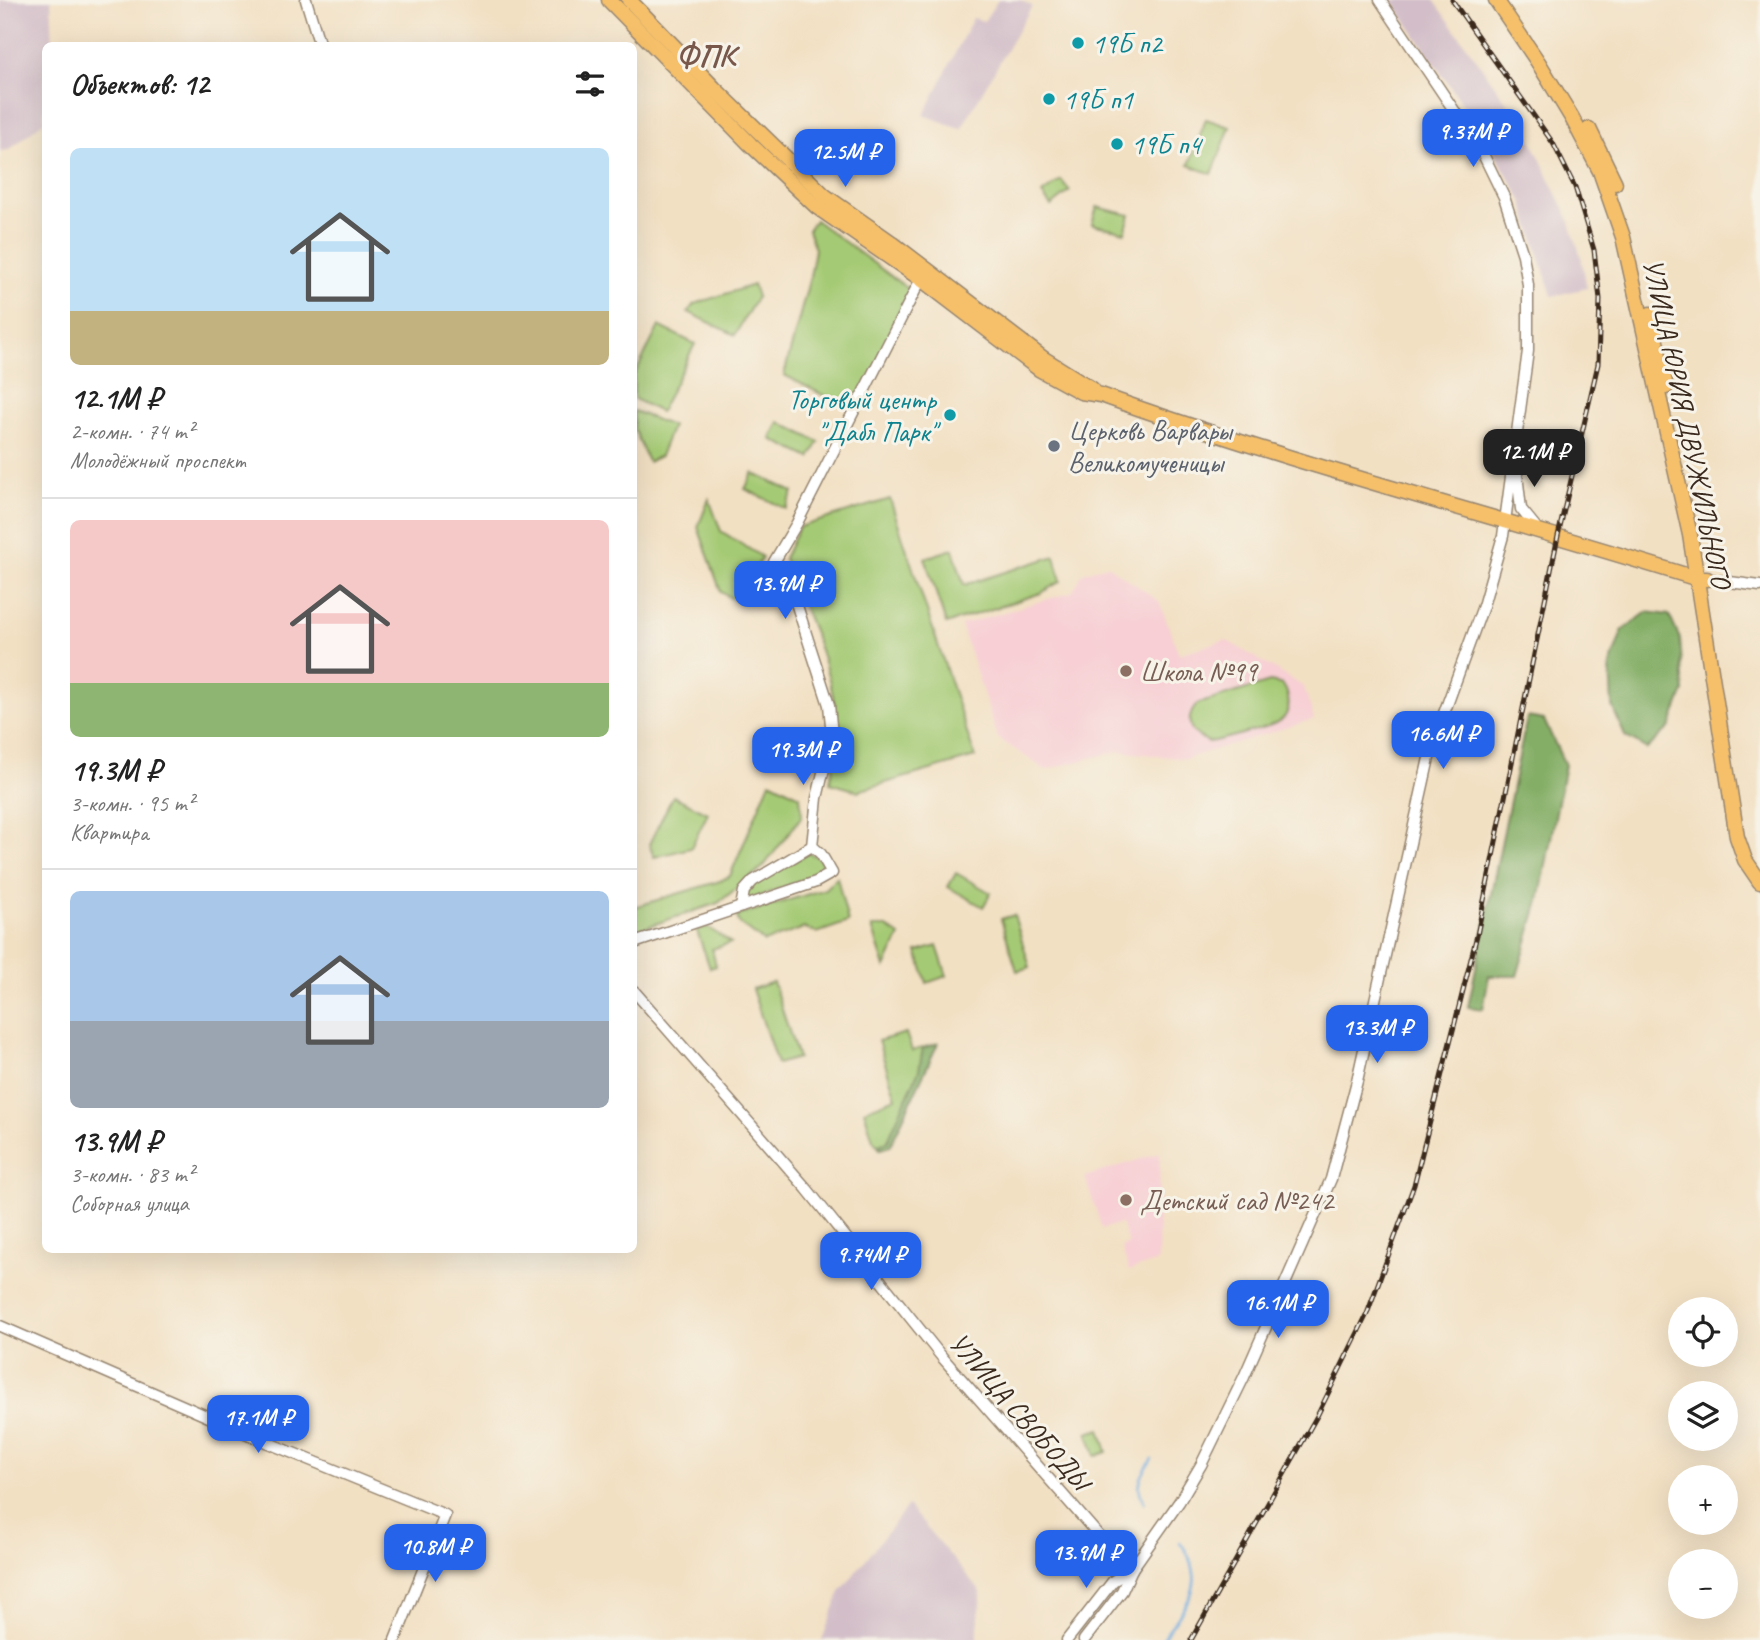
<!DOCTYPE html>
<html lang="ru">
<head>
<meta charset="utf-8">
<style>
  :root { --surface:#fff; --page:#f2f2f2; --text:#222; --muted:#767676; --line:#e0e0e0; --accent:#2563eb }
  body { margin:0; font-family:Caveat,sans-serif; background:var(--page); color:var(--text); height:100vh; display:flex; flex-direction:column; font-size:26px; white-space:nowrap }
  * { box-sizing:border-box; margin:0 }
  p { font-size:23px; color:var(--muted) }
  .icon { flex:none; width:38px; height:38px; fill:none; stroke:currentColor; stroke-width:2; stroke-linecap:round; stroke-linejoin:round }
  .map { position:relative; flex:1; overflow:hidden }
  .details { position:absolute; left:42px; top:42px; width:595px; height:1211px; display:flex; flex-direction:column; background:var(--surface); border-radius:10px; box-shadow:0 7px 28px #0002 }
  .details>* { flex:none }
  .tools { position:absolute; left:1668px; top:1297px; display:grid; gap:14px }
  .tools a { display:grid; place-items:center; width:70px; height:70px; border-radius:50%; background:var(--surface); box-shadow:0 7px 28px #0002; font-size:35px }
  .price { position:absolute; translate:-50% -60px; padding:0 16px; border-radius:14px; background:var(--accent); color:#fff; font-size:23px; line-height:46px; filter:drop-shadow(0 2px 4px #0008) }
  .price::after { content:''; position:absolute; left:50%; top:42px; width:21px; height:16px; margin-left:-10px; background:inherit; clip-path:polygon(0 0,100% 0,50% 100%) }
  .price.selected { background:#222; color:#fff }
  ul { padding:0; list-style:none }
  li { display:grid; align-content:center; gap:14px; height:371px; padding:0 28px }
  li+li { border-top:2px solid var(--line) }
  li span { display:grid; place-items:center; height:217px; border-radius:10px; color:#555 }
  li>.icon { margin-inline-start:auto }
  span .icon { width:126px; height:126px; fill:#fffc; stroke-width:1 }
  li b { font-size:30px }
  h2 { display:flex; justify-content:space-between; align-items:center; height:84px; padding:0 28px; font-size:30px }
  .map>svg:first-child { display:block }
  .built { fill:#f7cfd4 }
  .industrial { fill:#d2bdc8 }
  .green { fill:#a5ca74; stroke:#707a49; stroke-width:2 }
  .forest { fill:#84ae66; stroke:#606c42; stroke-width:2 }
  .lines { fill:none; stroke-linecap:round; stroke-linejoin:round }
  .stream { stroke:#6aa9dd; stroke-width:2.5 }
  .minor-casing { stroke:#968570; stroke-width:13 }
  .major-casing { stroke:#968570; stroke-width:17 }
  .minor { stroke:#fff; stroke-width:10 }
  .major { stroke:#f6c06b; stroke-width:14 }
  .rail-casing { stroke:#3b2a1e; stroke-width:5 }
  .rail { stroke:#f7f3e8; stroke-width:2.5; stroke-dasharray:8; stroke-linecap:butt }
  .culture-dot { fill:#0f9aa8; stroke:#f7f3e8; stroke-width:2.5 }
  .worship-dot { fill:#6b7280; stroke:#f7f3e8; stroke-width:2.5 }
  .education-dot { fill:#8d6e63; stroke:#f7f3e8; stroke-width:2.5 }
  .labels { text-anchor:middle; stroke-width:6; stroke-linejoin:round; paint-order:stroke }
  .culture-label { font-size:28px; fill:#0d838f; stroke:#f7f3e8; text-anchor:start }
  .street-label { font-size:28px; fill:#3b2a1e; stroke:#f7f3e8 }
  .worship-label { font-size:28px; fill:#5b616d; stroke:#f7f3e8; text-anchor:start }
  .education-label { font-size:28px; fill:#785e54; stroke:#f7f3e8; text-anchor:start }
  .quarter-label { font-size:32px; font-weight:bold; fill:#78584b; stroke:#f7f3e8 }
</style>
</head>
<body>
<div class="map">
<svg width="1760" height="1640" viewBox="0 0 1760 1640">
  <rect width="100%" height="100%" fill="#f7f3e8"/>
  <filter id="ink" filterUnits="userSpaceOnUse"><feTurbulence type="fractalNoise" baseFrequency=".0143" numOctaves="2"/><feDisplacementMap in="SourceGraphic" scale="14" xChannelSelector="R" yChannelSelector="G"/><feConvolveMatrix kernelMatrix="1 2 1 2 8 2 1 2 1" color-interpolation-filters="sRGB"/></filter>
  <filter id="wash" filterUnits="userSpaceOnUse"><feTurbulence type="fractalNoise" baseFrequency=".00686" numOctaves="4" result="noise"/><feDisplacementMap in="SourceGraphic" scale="28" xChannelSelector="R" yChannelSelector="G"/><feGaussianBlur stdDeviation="1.57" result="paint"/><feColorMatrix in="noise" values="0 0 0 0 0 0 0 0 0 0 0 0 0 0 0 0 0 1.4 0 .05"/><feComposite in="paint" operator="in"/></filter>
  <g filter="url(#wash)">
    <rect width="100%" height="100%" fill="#f2e0c3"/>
    <g class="built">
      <path d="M1107,565L1159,601L1179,654L1226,640L1304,687L1314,719L1185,759L1118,751L1046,770L998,738L961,625L1072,592L1083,573Z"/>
      <path d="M1160,1153L1158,1261L1129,1271L1121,1247L1128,1244L1121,1223L1102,1229L1085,1177Z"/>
    </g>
    <g class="industrial">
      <path d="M0,0H51L53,45L46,46L44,121L9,150L0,151Z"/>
      <path d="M998,0H1020L1032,6L961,129L924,115L973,18L984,21Z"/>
      <path d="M1391,0H1434L1527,131L1569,219L1581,257L1587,288L1552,296L1522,200L1486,138Z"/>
      <path d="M908,1506L981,1592L977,1640H822L840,1592Z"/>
    </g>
    <g class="green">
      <path d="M1206,119L1230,127L1212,174L1189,165Z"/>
      <path d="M1061,180L1070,191L1051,206L1042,194Z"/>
      <path d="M1097,207L1130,215L1125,232L1092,224Z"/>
      <path d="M815,220L914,293L854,411L784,375L810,277L815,249L808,230Z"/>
      <path d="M753,285L757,297L735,335L688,312L694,304Z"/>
      <path d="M659,326L695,344L660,412L634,399V376Z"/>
      <path d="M634,411L672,426L660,456L648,462L634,429Z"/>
      <path d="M779,422L819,442L810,458L771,439Z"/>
      <path d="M753,473L793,492L786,509L745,489Z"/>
      <path d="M709,499L721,531L762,557L738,602L721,592L698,527Z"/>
      <path d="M890,499L975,757L858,791L830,783C832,769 836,754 837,740C841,686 803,608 784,558L799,527Z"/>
      <path d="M953,549L964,585L1055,556L1061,581L1041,593L946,624L925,558Z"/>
      <path d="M1270,682L1283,685C1290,695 1292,713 1280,721C1271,727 1221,740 1209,742C1190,734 1183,722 1197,704Z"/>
      <path d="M770,781L800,796L802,816L763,867L718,903L634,931V907L720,881L730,876Z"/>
      <path d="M673,796L708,813L691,848L654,857L649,844Z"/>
      <path d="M808,853L819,857L826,871L745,902L747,891L754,884Z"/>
      <path d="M956,873L991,893L983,907L948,887Z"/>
      <path d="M837,877L848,922L817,933L804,928L764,942L739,923L737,916L825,889Z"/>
      <path d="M1014,915L1030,967L1017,971L1001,919Z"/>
      <path d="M707,927L731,943L712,949L716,966L710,968L697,931Z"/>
      <path d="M872,927H887L900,936L885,967Z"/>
      <path d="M937,946L947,976L927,983L917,952Z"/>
      <path d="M773,982L798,1058L777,1064L752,989Z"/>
      <path d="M906,1033L912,1051L938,1043L890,1146L880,1149L873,1140L864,1110L896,1098L878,1041Z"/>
      <path d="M1100,1429L1107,1452L1095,1456L1088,1433Z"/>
    </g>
    <g class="forest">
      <path d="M1647,612L1669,615L1680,639L1684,691L1670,727L1647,749L1625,736L1612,706L1610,666L1622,631Z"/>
      <path d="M1527,717L1544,720L1565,765L1539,901L1517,976H1489L1483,1009L1468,1007Z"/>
      <path d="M938,1043L890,1146L880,1149L878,1145L887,1142L919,1070L923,1048Z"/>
    </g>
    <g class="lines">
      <g class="stream">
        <path d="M1144,1502C1134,1485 1142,1474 1152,1459"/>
        <path d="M1162,1640C1186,1602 1211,1585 1180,1542"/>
      </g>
    </g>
  </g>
  <g filter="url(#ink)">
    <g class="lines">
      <defs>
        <g id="minor">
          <path d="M306,0L320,46"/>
          <path d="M1517,474L1521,509L1539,531"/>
          <path d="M1707,579L1760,586"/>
          <path d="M812,846L817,798L832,735L829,705L790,584L774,562L797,523L921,279"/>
          <path d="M741,907L744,891L753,881L812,846"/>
          <path d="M634,943L816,882L832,873L821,854L812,846"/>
          <path d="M634,991L807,1189L942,1357L1107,1545L1132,1569"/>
          <path d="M0,1326L266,1442L445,1515L395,1640"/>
          <path d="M1067,1640L1113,1581L1132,1569"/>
          <path d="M1084,1640L1122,1591L1132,1569L1179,1502L1201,1465L1244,1377L1331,1179L1357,1081L1431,749L1483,606L1503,536L1528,351V285L1523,255L1504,197L1482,152L1380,0"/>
        </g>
        <g id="major">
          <path d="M609,0L750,144L817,207L921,279L1039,369L1081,392L1101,395C1296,465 1500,517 1698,579H1707"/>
          <path d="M629,0L714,88L825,196L892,243L1044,359L1092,389"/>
          <path d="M1496,0L1538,62L1572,118L1600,171L1623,237L1690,535L1737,837L1745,860L1760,882"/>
          <path d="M1589,129L1615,183"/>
          <path d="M1650,314L1666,387"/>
        </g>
      </defs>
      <use href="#minor" class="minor-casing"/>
      <use href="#major" class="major-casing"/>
      <use href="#minor" class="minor"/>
      <use href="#major" class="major"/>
      <defs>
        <path id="rail" d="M1191,1640L1318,1414L1367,1314L1414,1185L1477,935L1558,536L1598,364L1600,299L1594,250L1575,187L1553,143L1452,0"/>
      </defs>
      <use href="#rail" class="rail-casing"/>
      <use href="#rail" class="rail"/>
    </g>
  </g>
  <g class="culture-dot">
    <circle cx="1078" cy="43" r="7"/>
    <circle cx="1049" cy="99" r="7"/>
    <circle cx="1117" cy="144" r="7"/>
    <circle cx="950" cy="415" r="7"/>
  </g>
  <circle class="worship-dot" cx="1054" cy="446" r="7"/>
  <g class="education-dot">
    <circle cx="1126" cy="671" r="7"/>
    <circle cx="1126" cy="1200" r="7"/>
  </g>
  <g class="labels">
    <g class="culture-label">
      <text x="1092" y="53">19Б п2</text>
      <text x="1063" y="109">19Б п1</text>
      <text x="1131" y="154">19Б п4</text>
      <text x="936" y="409" text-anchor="end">Торговый центр<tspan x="936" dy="32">"Дабл Парк"</tspan></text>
    </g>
    <g class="street-label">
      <text transform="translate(1688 423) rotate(78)" y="10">УЛИЦА ЮРИЯ ДВУЖИЛЬНОГО</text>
      <text transform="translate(1020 1411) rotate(49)" y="10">УЛИЦА СВОБОДЫ</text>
    </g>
    <g class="worship-label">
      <text x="1068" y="440">Церковь Варвары<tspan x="1068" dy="32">Великомученицы</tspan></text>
    </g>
    <g class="education-label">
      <text x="1140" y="681">Школа №99</text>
      <text x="1140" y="1210">Детский сад №242</text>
    </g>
    <g class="quarter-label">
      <text x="706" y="66">ФПК</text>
    </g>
  </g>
</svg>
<div class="tools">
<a><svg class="icon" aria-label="locate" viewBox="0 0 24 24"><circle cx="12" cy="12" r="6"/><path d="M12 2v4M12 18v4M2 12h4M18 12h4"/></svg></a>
<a><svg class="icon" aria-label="layers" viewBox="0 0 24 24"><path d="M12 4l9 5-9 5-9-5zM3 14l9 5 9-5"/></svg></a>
<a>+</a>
<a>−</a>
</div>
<b class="price" style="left:1473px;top:169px">9.37M ₽</b>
<b class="price" style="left:845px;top:189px">12.5M ₽</b>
<b class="price selected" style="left:1534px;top:489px">12.1M ₽</b>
<b class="price" style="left:785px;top:621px">13.9M ₽</b>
<b class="price" style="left:1443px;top:771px">16.6M ₽</b>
<b class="price" style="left:803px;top:787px">19.3M ₽</b>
<b class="price" style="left:1377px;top:1065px">13.3M ₽</b>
<b class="price" style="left:871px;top:1292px">9.74M ₽</b>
<b class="price" style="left:1278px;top:1340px">16.1M ₽</b>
<b class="price" style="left:258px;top:1455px">17.1M ₽</b>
<b class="price" style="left:435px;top:1584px">10.8M ₽</b>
<b class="price" style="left:1086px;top:1590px">13.9M ₽</b>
<section class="details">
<h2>Объектов: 12<svg class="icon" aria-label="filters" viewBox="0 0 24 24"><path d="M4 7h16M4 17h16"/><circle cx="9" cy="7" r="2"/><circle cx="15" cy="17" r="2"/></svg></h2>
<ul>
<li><span style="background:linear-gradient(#bfe0f5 75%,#c2b280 0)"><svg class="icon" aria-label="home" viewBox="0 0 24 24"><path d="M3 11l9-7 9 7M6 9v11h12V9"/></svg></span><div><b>12.1M ₽</b><p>2-комн. · 74 m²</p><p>Молодёжный проспект</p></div></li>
<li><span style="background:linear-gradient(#f6c9c9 75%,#8fb573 0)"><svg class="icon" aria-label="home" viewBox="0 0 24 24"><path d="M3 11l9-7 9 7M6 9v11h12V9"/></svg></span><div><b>19.3M ₽</b><p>3-комн. · 95 m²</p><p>Квартира</p></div></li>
<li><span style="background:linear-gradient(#a9c7e8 60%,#9aa5b1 0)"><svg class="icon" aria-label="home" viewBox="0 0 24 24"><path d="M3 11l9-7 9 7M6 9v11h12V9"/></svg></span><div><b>13.9M ₽</b><p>3-комн. · 83 m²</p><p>Соборная улица</p></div></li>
</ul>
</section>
</div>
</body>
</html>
